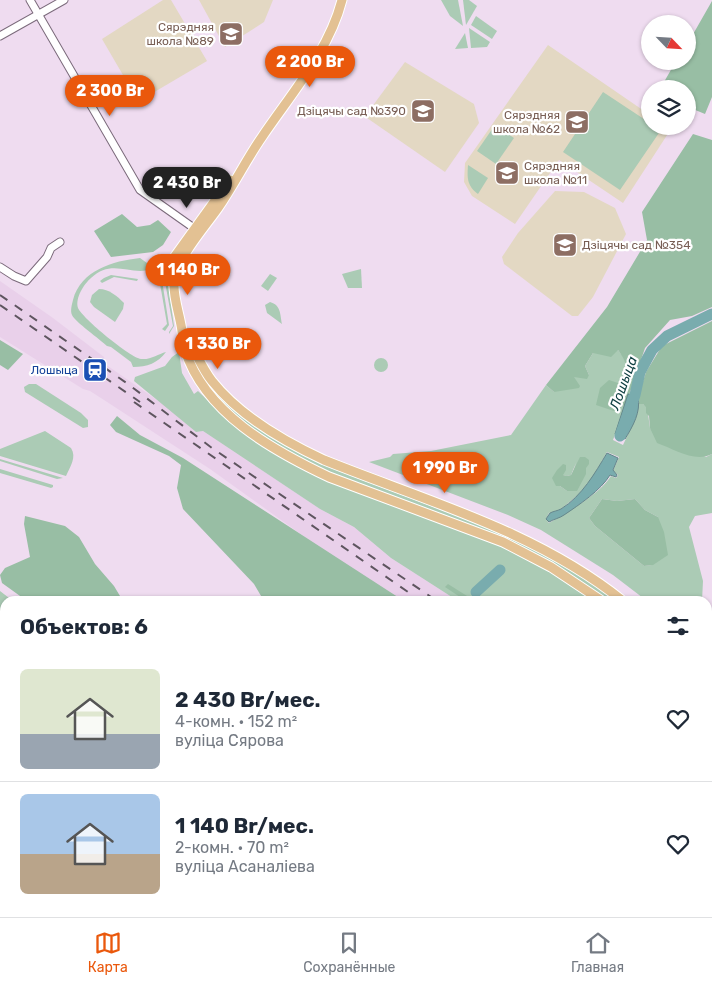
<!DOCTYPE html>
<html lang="ru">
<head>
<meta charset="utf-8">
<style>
  :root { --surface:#fff; --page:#f2f2f3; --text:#1f2937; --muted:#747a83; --line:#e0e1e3; --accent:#ea580c }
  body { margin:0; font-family:Rubik,sans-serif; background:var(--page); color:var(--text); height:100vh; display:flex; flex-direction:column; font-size:19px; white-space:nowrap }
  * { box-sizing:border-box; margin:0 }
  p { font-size:16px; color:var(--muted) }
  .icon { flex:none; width:28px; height:28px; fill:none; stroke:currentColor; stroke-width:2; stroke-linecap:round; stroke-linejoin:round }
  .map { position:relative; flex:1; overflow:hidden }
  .details { position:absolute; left:0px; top:596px; width:712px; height:321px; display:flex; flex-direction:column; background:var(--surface); border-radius:15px 15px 0 0; box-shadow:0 1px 4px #0004 }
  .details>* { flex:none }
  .needle { width:32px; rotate:115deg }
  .controls { position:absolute; left:641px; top:15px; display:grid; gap:10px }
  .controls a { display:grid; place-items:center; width:55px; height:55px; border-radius:50%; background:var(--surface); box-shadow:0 1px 4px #0004; font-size:25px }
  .price { position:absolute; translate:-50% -42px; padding:0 11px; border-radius:18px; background:var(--accent); color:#fff; font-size:16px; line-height:32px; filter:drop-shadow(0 1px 2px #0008) }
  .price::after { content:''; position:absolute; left:50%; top:30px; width:15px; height:11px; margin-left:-8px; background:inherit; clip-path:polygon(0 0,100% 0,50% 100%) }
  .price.current { background:#222; color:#fff }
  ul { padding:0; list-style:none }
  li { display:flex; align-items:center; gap:15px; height:125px; padding:0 20px }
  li+li { border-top:1px solid var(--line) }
  li span { display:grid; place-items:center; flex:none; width:140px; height:100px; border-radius:8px; color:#555 }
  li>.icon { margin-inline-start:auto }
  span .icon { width:60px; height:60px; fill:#fffc; stroke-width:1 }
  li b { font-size:21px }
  h2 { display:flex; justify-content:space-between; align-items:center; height:60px; padding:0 20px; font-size:21px }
  .tab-bar { display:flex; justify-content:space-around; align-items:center; height:70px; border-top:1px solid var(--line); background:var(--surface); font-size:14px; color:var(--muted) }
  .tab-bar a { display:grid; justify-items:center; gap:2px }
  .tab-bar .current { color:var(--accent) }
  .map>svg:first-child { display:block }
  .built { fill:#e9d0ea }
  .industrial { fill:#ebd4c9 }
  .education { fill:#e3d8c3 }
  .green { fill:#abcbb5; fill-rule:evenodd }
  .forest { fill:#98bea4 }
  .water { fill:#79acae; stroke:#65878b }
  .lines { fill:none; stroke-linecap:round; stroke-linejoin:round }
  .river { stroke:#79acae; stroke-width:11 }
  .minor-casing { stroke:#7b6a7b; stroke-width:9 }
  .major-casing { stroke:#fff; stroke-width:11 }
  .minor { stroke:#fff; stroke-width:7 }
  .major { stroke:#e3c193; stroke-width:9 }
  .rail { stroke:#5e555f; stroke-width:2; stroke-dasharray:9 9; stroke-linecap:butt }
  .labels { text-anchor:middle; stroke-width:4.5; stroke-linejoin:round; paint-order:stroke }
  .education-label { font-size:12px; fill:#785e54; stroke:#fff; text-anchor:end }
  .transit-label { font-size:12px; fill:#164399; stroke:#fff; text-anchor:end }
  .water-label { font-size:14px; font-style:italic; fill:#114143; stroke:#fff }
</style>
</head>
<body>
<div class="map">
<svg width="712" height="917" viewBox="0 0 712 917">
  <rect width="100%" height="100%" fill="#efdcf0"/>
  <g class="built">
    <path d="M0,281L53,318L104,357L105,364L167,407L196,432L203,431L320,509L354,527L391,558L458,601H394L210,469L104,400L90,391L83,389L0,337Z"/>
    <path d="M712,617V646L708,642V619Z"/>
    <path d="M708,779L712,782V816L708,812Z"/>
  </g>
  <g class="industrial">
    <path d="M708,825L712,828V873L708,874Z"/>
    <path d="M712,879V917H443L445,912H708V880Z"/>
  </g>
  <g class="education">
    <path d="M163,0H171L207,61L151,94L147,87L134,94L102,39Z"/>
    <path d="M199,0H273L264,22L225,47Z"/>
    <path d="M548,45L650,115V126H667L671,129L623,203L559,160L515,224L472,196L464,182L465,163Z"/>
    <path d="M405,62L474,104L479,123L445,172L367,118L374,104Z"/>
    <path d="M555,191L584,192L615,208L626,234L593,297L578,316H572L504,264L502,257L518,233Z"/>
  </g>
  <g class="green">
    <path d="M441,0H458L463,26L450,16Z"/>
    <path d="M463,0H469L477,6L466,25Z"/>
    <path d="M476,16L497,31L492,39L471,25Z"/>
    <path d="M469,28L490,42L487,47L471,48Z"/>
    <path d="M465,33L468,48L455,49Z"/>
    <path d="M603,92L650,123V126H655L661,130L620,190L563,152Z"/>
    <path d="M495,125L514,138L496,164L477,151Z"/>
    <path d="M468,165L488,178L478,194C467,186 467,178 468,165Z"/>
    <path d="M140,258L154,268C132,278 113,257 91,278C84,284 75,298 78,308C82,318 131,358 141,359C151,360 158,354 166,352C158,363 147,367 133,367L131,362L111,347L107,346C101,340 74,321 72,315C70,311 72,304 73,300C81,270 113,261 140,258Z"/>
    <path d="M167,265H168V284L174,326L169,334V332L173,326L163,271Z"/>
    <path d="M361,269L362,288H348L342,274Z"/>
    <path d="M161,274L169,325L165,331L162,329L167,324L159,278Z"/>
    <path d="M270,274L277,278L268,291L261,286Z"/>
    <path d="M111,275L138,279L137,281L114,277L102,283L100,281L104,278Z"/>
    <path d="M99,289C109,289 117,296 124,303L123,309L115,322L94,307L90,302L92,295Z"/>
    <path d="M270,302C281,305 280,314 282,324L267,313L265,305Z"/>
    <path d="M191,348L205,377L299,453L352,476L510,536L571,569L616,601H609C575,576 540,555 501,537C471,525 440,513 409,502C381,491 351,482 324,470C279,450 197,401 191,348Z"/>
    <path d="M618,350L625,359L626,370L618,383L620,406L626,404L613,440L623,445L636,417L639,404H643L647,407L650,428L706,457L712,454V513L695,516L689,527L703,581L702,601H647L613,575L541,530L508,515L369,462L390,457L393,454L431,451L511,435L546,385L554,392L574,376L589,375L585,366L593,353ZM607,452L619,457L613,471L618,475L616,478L611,476C600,494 567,512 549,523L546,519L549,513L560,510L578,495L593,477ZM576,463L567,491L560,486L563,464L562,475L567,476L571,475ZM602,499L617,501L635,499L645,510L658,517L652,565L644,566L595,526L589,518Z"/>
    <path d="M179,352L182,373L194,394L198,391L230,422L266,448L296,466L326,480L470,533L511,551L559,577L595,601H458L391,558L354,527L320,509L203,431L196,432L134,381L135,377L165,366L172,357Z"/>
    <circle cx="381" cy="365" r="7"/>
    <path d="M29,384H36L81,413L88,420V427L83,428L25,392L24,387Z"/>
    <path d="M45,431L71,448C77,457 70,467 66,476L0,456V449Z"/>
    <path d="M0,459L63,478L57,479L0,461Z"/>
    <path d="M0,469L53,485V487L51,488L0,473Z"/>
    <path d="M0,591L13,601H5V805L0,802Z"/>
    <path d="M708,712L712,717V782L708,779Z"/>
  </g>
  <g class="forest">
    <path d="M712,1V97L705,114L688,107V89H660L676,61H688V43Z"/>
    <path d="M693,134L712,140V307L692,316L670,320L645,348L626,404L614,411L596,405L600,388L609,380L618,383C627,368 629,365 618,350L611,357L593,353L585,366L589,375L587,379L574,377L580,386L579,388L554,392L546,385L607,307L647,240L642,212Z"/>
    <path d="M122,214L137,227L150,225L158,220L171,232L163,245L153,252L111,257L94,231Z"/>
    <path d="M712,321V454C695,463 674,449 657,443L650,428L649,416L646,413V407L643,404H639L638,397L646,372L662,346Z"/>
    <path d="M0,340L23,354L8,370L0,365Z"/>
    <path d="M117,416L140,435L183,458L404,601H264L254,584L183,509L177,488L181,465L169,456L116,432L110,425Z"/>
    <path d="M580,457H585L589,460V464L586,468V474L577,491H567L560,486H556L552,478L557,470L563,464L566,465V470L563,475L567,476L571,475Z"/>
    <path d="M602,499L617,501L635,499L645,510L658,517L664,532L668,555L653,565L644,566L595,526L589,518Z"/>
    <path d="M25,516L65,526L79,537L95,564L114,586L123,601H27L2,583L0,575L5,568L30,557L24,524Z"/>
    <path d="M448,584L475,601H466L445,587Z"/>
    <path d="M261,912L262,917L201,916L204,913Z"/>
    <path d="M105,913H131V917H104Z"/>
  </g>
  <g class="water">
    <path d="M628,394L635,395L638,397C641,412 633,426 625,439L615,434Z"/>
    <path d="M607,453L618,458L613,470L617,475L616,477L610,475C601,490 579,505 564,515C560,518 554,519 549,522L546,519L550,513C554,511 557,511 561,509C582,496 595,473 607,453Z"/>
  </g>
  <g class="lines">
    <g class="river">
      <path d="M620,436L635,395L640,372L652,350L667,336L712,314"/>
      <path d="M476,592L500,570"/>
      <path d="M245,912L246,917"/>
    </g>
    <defs>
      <g id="minor">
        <path d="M30,0L140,190L198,231"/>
        <path d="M0,36L64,0"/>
        <path d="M0,267L14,276L26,281L47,257L51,248L60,242"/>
        <path d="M347,917L348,912"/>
      </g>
      <g id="major">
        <path d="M342,0C329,51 291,94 262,137C246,160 234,185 218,208C204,228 176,259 174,282C173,298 180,315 182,331C183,337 183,344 185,350C205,413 272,450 329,477L503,542L551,567L602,601"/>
        <path d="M173,278L172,267L173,259L230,180"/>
        <path d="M183,332C195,348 200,366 212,381C239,415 285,442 324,460C426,501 536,531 623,601"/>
        <path d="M708,680L712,685"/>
        <path d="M708,703L712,708"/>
      </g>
    </defs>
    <use href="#minor" class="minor-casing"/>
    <use href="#major" class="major-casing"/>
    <use href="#minor" class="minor"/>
    <use href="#major" class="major"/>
    <g class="rail">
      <path d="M0,295L128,384L212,448L437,601"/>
      <path d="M0,305L140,402"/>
      <path d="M134,402L421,601"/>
      <path d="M708,783L712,786"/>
      <path d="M708,799L712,802"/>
    </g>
  </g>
  <defs>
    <symbol id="school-square" viewBox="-11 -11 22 22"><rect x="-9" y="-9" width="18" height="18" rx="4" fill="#8d6e63" stroke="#fff"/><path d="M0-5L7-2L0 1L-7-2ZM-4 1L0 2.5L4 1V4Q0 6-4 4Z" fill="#fff"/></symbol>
    <symbol id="station-square" viewBox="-11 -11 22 22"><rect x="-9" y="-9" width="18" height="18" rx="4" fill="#1a4fb4" stroke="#fff"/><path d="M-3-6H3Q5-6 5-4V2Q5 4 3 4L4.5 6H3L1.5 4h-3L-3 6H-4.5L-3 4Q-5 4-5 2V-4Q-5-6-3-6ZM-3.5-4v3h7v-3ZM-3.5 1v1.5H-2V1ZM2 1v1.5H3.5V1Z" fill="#fff"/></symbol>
  </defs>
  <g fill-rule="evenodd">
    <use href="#school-square" x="217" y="20" width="28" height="28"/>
    <use href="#school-square" x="409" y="97" width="28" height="28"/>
    <use href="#school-square" x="563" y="108" width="28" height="28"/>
    <use href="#school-square" x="493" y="159" width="28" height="28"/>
    <use href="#school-square" x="551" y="231" width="28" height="28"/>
    <use href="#station-square" x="81" y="356" width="28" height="28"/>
  </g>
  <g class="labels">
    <g class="education-label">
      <text x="214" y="31">Сярэдняя<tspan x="214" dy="14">школа №89</tspan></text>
      <text x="406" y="115">Дзіцячы сад №390</text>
      <text x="560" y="119">Сярэдняя<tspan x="560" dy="14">школа №62</tspan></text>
      <text x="524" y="170" text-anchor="start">Сярэдняя<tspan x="524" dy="14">школа №11</tspan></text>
      <text x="582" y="249" text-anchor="start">Дзіцячы сад №354</text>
    </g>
    <g class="transit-label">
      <text x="78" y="374">Лошыца</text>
    </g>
    <g class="water-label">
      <text transform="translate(623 383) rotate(-70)" y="5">Лошыца</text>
    </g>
  </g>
</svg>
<div class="controls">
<a><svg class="needle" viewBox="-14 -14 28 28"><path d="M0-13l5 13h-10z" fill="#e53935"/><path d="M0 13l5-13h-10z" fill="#747a83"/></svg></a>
<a><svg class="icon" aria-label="layers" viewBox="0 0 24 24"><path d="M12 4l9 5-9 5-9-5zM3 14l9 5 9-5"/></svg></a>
</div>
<b class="price" style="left:310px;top:88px">2 200 Br</b>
<b class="price" style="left:110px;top:117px">2 300 Br</b>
<b class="price current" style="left:187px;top:209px">2 430 Br</b>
<b class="price" style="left:188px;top:296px">1 140 Br</b>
<b class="price" style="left:218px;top:370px">1 330 Br</b>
<b class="price" style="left:445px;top:494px">1 990 Br</b>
<section class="details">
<h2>Объектов: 6<svg class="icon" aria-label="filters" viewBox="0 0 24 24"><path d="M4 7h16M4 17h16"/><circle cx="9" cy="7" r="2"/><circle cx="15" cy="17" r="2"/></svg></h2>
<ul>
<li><span style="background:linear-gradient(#dfe7d0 65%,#9aa5b1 0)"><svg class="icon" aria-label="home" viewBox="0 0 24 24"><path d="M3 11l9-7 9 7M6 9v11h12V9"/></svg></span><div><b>2 430 Br/мес.</b><p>4-комн. · 152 m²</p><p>вуліца Сярова</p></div><svg class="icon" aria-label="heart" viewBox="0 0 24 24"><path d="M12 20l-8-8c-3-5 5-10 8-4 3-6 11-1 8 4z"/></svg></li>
<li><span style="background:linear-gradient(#a9c7e8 60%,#b9a48a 0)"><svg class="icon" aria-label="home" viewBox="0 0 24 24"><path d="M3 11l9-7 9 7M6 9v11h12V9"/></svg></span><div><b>1 140 Br/мес.</b><p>2-комн. · 70 m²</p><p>вуліца Асаналіева</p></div><svg class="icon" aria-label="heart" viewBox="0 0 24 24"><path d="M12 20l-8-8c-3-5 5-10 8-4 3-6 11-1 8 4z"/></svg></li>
</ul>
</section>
</div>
<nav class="tab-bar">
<a class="current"><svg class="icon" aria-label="map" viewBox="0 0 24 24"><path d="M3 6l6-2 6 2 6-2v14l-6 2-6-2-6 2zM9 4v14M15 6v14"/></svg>Карта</a>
<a><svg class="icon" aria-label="saved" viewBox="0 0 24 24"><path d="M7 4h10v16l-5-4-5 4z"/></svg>Сохранённые</a>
<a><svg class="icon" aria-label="home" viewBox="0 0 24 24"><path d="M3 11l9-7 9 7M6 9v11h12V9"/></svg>Главная</a>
</nav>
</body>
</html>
